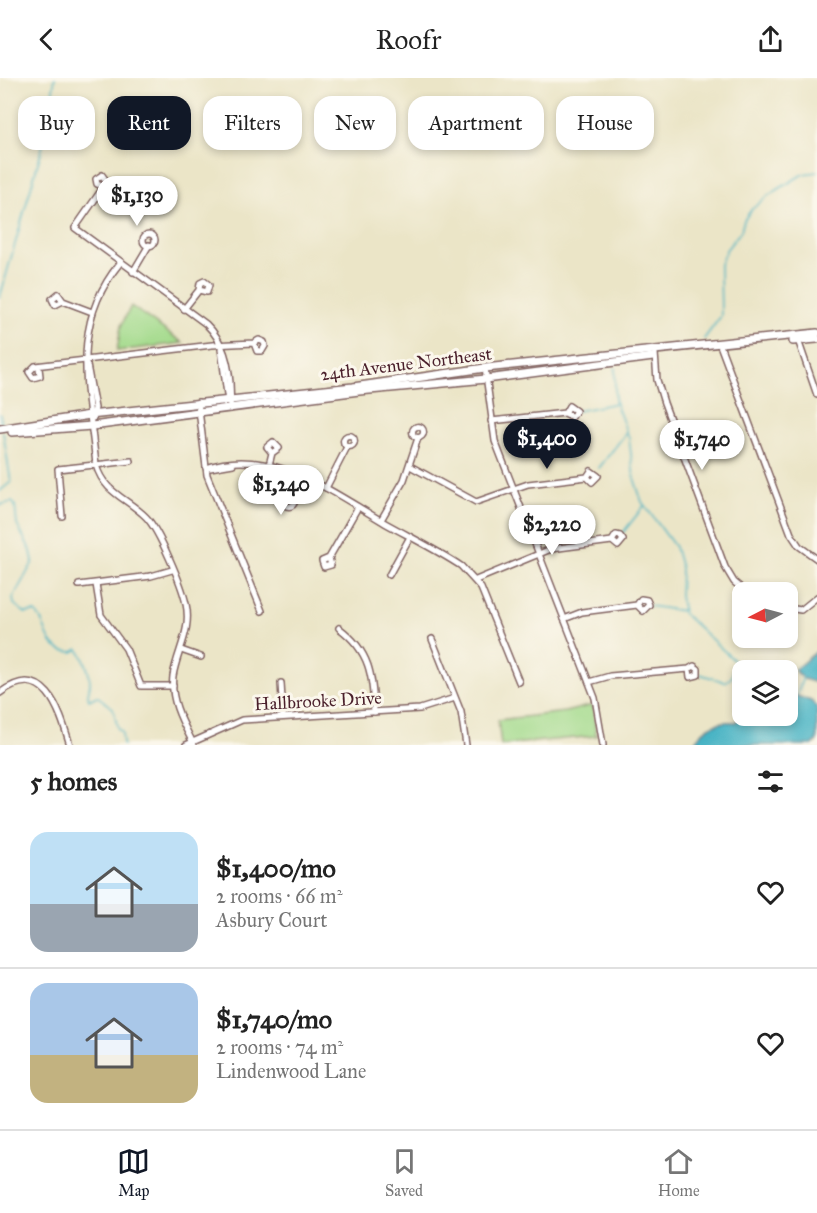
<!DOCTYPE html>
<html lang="en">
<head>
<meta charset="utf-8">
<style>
  :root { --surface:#fff; --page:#f6f6f6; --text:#222; --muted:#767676; --line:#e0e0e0; --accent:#111827 }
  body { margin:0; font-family:"IM FELL Great Primer",serif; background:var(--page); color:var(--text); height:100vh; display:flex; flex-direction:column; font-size:22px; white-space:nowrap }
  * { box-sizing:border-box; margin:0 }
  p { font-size:20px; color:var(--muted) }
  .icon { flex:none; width:33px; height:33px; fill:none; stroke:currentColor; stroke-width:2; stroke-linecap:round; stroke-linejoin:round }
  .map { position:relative; height:667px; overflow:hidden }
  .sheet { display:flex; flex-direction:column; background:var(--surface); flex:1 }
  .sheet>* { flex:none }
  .top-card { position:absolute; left:18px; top:18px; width:782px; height:54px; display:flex; gap:12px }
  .needle { width:39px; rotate:264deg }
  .fabs { position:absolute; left:732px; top:504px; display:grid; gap:12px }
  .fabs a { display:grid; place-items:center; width:66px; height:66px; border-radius:12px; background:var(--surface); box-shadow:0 3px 9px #0003; font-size:30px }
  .price { position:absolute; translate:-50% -51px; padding:0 14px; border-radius:21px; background:#fff; color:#222; font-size:20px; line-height:39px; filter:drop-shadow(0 2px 3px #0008) }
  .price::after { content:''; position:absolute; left:50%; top:36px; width:18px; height:14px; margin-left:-9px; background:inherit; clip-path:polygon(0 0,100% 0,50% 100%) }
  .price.active { background:var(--accent); color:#fff }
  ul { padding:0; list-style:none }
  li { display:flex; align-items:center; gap:18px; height:150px; padding:0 30px }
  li+li { border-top:2px solid var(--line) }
  li span { display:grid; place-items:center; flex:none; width:168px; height:120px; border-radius:18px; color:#555 }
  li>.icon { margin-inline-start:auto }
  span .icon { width:72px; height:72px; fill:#fffc; stroke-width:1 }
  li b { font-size:26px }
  h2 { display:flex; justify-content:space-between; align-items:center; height:72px; padding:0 30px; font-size:26px }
  .tag { padding:0 21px; border-radius:18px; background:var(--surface); box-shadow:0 3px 9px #0003; font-size:21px; line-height:54px }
  .tag.active { background:var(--accent); color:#fff }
  header { display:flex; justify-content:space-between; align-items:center; height:78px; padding:0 30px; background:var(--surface); font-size:27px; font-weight:600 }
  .tab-bar { display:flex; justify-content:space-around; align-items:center; height:84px; border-top:2px solid var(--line); background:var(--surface); font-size:16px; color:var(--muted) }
  .tab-bar a { display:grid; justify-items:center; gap:3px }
  .tab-bar .active { color:var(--accent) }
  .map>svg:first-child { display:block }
  .green { fill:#a3da8b; stroke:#767c5b; stroke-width:1.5 }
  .water { fill:#47b3c4; stroke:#486978; stroke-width:1.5 }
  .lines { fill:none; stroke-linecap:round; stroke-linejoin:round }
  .stream { stroke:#47b3c4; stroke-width:1.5 }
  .minor-casing { stroke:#826462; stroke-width:8 }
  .tertiary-casing { stroke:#826462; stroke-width:10 }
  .minor { stroke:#fff; stroke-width:5 }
  .tertiary { stroke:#fff; stroke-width:7 }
  .labels { text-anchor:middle; stroke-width:6; stroke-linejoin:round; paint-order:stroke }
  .street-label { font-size:18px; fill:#4a1f2b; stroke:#fbf7ec }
</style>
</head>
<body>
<header><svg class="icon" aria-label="back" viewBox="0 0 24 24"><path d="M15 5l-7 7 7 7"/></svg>Roofr<svg class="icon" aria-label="share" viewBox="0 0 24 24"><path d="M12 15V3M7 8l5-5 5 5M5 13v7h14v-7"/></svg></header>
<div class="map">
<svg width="817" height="667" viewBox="0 0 817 667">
  <rect width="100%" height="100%" fill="#fbf7ec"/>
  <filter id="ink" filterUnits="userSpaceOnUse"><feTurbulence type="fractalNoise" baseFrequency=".0167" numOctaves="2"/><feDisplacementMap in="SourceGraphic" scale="12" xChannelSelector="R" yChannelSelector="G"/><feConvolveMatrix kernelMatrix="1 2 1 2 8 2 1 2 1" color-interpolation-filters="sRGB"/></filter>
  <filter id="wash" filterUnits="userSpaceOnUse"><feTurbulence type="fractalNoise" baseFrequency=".008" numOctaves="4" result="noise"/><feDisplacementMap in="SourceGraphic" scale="24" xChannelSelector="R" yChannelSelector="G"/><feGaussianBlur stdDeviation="1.35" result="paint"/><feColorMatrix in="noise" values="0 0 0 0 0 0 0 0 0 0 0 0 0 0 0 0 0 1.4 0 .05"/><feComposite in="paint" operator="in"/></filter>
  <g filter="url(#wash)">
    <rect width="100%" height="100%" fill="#ebe5c7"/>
    <g class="green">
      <path d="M131,228L183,265L117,273L121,248Z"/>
      <path d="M593,627L596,658L501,667L498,642L565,634Z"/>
    </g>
    <g class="water">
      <path d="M817,573V605L804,601L794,592Z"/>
      <path d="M788,615L811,623L817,629V662L813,667H693C702,650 717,642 736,644L742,636L788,638Z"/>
    </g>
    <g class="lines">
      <g class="stream">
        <path d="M0,219L45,60L55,0"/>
        <path d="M704,261L721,238L720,186L726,172L741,153L744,142L752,131L769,117L803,96L817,94"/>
        <path d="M615,290V324L629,360L634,400L642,424L675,469L681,490L680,518L683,535L735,583L732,599L725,604L700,596"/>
        <path d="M577,333L616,325"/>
        <path d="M0,336L2,349"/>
        <path d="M599,390L626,355"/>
        <path d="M0,413L11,404L3,354"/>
        <path d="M0,427L12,424L15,427L17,447L31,473L33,484L13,520L14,526L25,535L35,534C47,544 44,563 59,571C63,574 69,573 73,574L78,571C84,579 89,592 90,603C91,610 86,614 89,622L97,618L113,630L118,651L122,654L123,667"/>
        <path d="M621,457L644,428"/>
        <path d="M649,528L683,533"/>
        <path d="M797,617L803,599"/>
      </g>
    </g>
  </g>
  <g filter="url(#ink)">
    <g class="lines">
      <defs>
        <g id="minor">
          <path d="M102,108L97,106L96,101L102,97L107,104L75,150L206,246C229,268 232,301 230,331"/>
          <circle cx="149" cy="162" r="6"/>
          <path d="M120,185C68,248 89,314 96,387C104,415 127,420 146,439C159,452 182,507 186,526C192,552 177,573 173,598C170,623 183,645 194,667"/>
          <path d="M133,194L149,167"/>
          <path d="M63,223L55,227L52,221L58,216L63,223L92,234"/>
          <path d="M184,231L199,212L200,205L204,203L209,207L207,214L199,212"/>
          <path d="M797,259L817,317"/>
          <path d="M720,267L791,456L799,468L817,481"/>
          <path d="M221,271L228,324"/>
          <path d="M655,275L657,302L664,325L725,489L734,504L746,514"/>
          <path d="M87,287L95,330L93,340"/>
          <path d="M39,290L40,298L33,300L29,294L35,288L212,267L254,265L259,262L264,264L265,268L262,273H257L254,265"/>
          <path d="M485,290L495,363L595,620L603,667"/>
          <path d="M198,324L207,397L262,533"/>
          <path d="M491,343L565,335L572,339L576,333L569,328L565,335"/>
          <circle cx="418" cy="354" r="5.5"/>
          <circle cx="349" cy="363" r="5.5"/>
          <path d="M269,387L272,375L279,370L273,364L267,369L272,375"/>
          <path d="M410,388L476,424L528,406L587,399L591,393L598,398L592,404L587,399"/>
          <path d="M206,390C270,367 332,414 385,445C410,459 437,472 461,488L481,510L519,604"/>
          <path d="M210,390L233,386"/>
          <path d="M326,410L347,369"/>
          <path d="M291,417L299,396"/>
          <circle cx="289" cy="423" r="5.5"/>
          <path d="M62,438L58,391L131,383"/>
          <path d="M381,442L404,402L418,360"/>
          <path d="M329,480L331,487L324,489L322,483L329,480L358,429"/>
          <path d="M389,497L410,459"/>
          <path d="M476,502L551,471L612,463L616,457L620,458L623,462L618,468L612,463"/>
          <path d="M96,506L101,537L126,571L141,608H173"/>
          <path d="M79,507L151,498L172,492"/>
          <path d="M788,530L801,532L817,519"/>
          <path d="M564,541L582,534L637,527L641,521L647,522L649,527L643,533L637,527"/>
          <path d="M339,550C370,573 373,598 374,634"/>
          <path d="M432,561L461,634L466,667"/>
          <path d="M181,572L201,579"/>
          <path d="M589,604L610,598L689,591L694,588L698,591V597L690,599L689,591"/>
          <path d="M281,605L283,639"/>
          <path d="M0,615C45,581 60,634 70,667"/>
          <path d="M186,667L242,642L420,631L455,620"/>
        </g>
        <g id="tertiary">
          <path d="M793,263L817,261"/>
          <path d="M0,351L90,337L353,309L485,290L817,255"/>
          <path d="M12,354L92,348L359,313L486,301L653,279"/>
        </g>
      </defs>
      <use href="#minor" class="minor-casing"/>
      <use href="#tertiary" class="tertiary-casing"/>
      <use href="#minor" class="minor"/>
      <use href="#tertiary" class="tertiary"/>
    </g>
  </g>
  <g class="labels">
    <g class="street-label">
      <text transform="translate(406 286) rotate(-7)" y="6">24th Avenue Northeast</text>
      <text transform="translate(318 623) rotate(-3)" y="6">Hallbrooke Drive</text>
    </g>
  </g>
</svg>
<div class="fabs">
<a><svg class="needle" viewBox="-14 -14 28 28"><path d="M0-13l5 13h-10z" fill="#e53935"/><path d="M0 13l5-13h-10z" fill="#767676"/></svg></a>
<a><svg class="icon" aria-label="layers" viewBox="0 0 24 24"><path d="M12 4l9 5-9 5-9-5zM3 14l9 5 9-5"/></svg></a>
</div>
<b class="price" style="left:137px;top:149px">$1,130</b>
<b class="price active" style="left:547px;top:392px">$1,400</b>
<b class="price" style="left:702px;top:393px">$1,740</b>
<b class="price" style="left:281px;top:438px">$1,240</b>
<b class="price" style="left:552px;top:478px">$2,220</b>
<div class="top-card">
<a class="tag">Buy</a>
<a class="tag active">Rent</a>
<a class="tag">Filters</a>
<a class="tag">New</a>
<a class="tag">Apartment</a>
<a class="tag">House</a>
</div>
</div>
<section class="sheet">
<h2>5 homes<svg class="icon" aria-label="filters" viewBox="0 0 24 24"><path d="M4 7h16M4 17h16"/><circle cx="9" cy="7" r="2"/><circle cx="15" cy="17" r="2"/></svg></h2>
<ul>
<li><span style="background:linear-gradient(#bfe0f5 60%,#9aa5b1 0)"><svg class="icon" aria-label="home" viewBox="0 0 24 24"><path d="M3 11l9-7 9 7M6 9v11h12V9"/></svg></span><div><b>$1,400/mo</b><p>2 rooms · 66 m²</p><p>Asbury Court</p></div><svg class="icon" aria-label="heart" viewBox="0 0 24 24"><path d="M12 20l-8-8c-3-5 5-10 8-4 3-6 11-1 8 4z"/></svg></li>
<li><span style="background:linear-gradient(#a9c7e8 60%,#c2b280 0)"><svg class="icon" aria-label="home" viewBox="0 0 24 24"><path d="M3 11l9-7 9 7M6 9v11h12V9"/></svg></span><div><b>$1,740/mo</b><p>2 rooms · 74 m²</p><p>Lindenwood Lane</p></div><svg class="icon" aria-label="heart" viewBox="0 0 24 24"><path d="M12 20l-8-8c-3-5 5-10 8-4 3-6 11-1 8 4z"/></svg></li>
</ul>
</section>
<nav class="tab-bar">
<a class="active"><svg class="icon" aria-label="map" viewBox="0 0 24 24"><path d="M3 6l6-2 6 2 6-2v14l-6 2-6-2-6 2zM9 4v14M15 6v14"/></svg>Map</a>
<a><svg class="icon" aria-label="saved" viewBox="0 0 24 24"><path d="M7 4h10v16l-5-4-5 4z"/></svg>Saved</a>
<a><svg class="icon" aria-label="home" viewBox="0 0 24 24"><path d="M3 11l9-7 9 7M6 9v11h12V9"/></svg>Home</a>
</nav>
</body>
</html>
